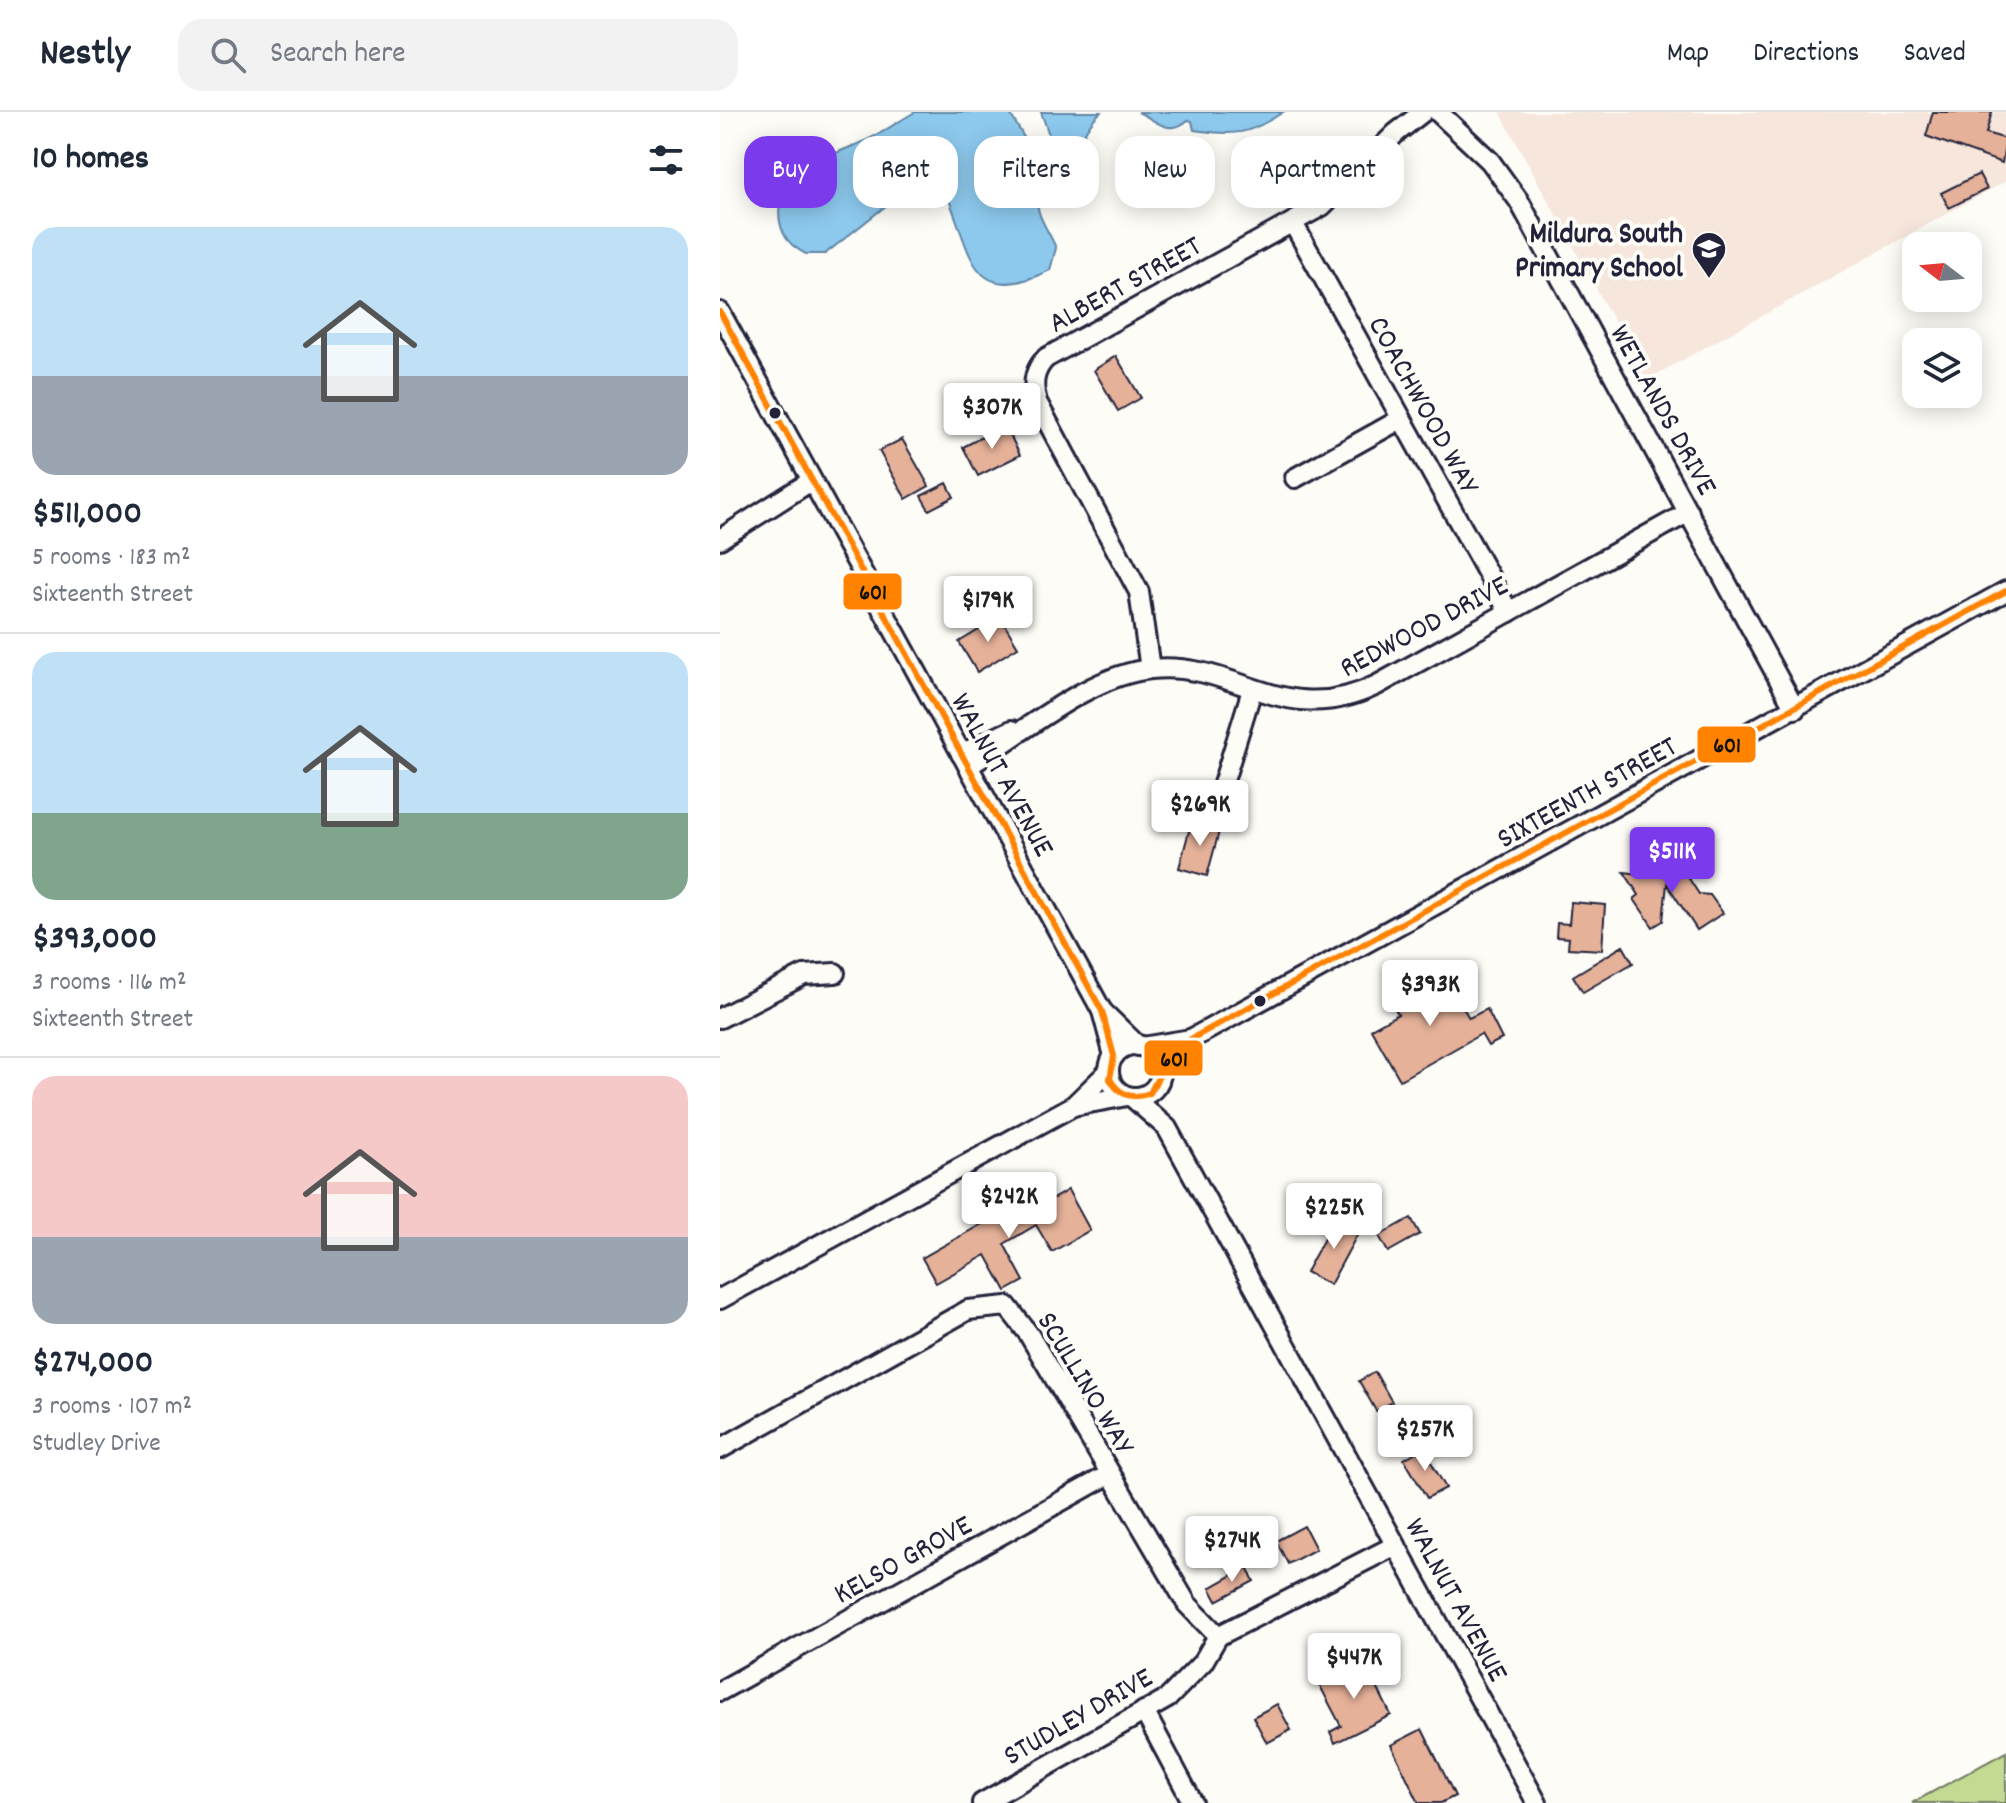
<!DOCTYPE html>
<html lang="en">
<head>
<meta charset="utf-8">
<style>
  :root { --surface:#fff; --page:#f2f2f3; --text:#1f2937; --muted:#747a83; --line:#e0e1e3; --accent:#7c3aed }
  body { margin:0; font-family:Dekko,sans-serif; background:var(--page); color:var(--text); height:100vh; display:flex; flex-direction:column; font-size:30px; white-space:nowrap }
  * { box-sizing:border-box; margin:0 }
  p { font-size:26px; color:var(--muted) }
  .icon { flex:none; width:44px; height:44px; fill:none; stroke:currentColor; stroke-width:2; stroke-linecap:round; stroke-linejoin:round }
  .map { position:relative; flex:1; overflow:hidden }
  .panel { display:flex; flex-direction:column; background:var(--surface); width:720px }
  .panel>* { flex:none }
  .top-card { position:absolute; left:24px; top:24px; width:760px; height:72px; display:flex; gap:16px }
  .needle { width:52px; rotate:286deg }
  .fabs { position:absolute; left:1182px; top:120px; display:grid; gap:16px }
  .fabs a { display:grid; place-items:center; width:80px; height:80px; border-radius:16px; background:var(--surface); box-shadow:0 4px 20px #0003; font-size:40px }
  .price { position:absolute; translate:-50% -68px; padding:0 18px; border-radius:8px; background:#fff; color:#222; font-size:26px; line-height:52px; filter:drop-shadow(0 2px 4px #0008) }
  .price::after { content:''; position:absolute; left:50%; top:48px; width:24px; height:18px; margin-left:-12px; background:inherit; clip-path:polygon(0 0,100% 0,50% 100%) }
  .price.on { background:var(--accent); color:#fff }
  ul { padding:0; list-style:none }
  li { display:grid; align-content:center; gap:16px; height:424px; padding:0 32px }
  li+li { border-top:2px solid var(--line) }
  li span { display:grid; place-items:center; height:248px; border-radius:24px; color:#555 }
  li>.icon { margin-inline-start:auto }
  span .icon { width:144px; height:144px; fill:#fffc; stroke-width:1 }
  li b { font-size:34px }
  h2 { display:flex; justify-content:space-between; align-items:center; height:96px; padding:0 32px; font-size:34px }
  .chip { padding:0 28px; border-radius:24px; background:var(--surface); box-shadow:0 4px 20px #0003; font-size:28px; line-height:72px }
  .chip.on { background:var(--accent); color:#fff }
  header { display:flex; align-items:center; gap:48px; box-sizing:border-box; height:112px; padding:0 40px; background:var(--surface); border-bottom:2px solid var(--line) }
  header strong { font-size:38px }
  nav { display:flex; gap:44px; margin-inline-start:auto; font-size:28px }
  .search { width:560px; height:72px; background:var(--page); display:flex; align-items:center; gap:20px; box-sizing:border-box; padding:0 28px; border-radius:24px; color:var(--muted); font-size:30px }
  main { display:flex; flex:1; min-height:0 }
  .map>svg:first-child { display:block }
  .built { fill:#f6e6db }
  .green { fill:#c2da91; stroke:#727e66; stroke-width:2 }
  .water { fill:#8dc9ed; stroke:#6286a6; stroke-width:2 }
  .building { fill:#e5b199; stroke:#22223b; stroke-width:2 }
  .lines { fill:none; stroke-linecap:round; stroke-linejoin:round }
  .minor-casing { stroke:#22223b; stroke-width:24 }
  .minor { stroke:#fdfcf7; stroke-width:18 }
  .bus-1-casing { stroke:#fdfcf7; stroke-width:12 }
  .bus-1 { stroke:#ff8200; stroke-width:6 }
  .bus-dot { fill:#22223b; stroke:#fdfcf7; stroke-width:3 }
  .labels { text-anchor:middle; stroke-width:8; stroke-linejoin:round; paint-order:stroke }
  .poi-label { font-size:30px; font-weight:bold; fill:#22223b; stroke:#fdfcf7; text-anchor:end }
  .street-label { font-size:30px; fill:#22223b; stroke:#fdfcf7 }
  .line-badge { stroke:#fdfcf7; stroke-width:3 }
  .pale-badge-label { font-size:22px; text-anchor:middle; font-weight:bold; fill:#111 }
</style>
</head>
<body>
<header>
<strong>Nestly</strong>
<div class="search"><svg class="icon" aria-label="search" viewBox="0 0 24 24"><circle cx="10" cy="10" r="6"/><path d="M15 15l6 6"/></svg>Search here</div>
<nav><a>Map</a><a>Directions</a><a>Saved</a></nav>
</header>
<main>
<section class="panel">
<h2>10 homes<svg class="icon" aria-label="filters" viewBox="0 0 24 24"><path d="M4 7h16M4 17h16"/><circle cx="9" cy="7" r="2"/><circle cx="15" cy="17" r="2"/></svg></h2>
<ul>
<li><span style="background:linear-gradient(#bfe0f5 60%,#9aa5b1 0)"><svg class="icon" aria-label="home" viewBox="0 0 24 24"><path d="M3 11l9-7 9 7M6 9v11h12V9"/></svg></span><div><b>$511,000</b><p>5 rooms · 183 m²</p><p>Sixteenth Street</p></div></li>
<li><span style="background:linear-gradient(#bfe0f5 65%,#7fa58c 0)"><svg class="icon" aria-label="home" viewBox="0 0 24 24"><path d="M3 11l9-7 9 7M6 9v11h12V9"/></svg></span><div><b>$393,000</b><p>3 rooms · 116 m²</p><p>Sixteenth Street</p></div></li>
<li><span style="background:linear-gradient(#f6c9c9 65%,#9aa5b1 0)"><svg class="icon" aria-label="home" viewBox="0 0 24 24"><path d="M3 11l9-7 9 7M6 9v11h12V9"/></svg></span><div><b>$274,000</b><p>3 rooms · 107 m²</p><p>Studley Drive</p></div></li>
</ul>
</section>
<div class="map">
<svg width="1286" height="1691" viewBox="0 0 1286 1691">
  <rect width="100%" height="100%" fill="#fdfcf7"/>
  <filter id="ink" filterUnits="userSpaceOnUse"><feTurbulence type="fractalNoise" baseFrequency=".0125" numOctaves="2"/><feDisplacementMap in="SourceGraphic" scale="16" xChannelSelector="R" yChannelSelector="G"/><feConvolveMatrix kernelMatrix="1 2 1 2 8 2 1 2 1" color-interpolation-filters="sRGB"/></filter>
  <g filter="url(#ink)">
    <path class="built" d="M780,0H1286V69L926,268Z"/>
    <path class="green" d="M1286,1640V1691H1192Z"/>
    <g class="water">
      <path d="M195,0H289L308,32L312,34L324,30L329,23L321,0H381C359,18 349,64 338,71C333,74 325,74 320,75C311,100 327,114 336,136L330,158C252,196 252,144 229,88L220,80L211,79L167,93L105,142H86C72,135 63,126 60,110C51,61 113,43 147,28C164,20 179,9 195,0Z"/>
      <path d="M418,0H563C529,23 515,24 474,18L472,9L468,8C449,25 436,8 418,0Z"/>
    </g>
    <g class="building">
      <path d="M1213,0H1272L1266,21L1286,27L1282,51L1206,24Z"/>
      <path d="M1259,62L1267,77L1229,96L1221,81Z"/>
      <path d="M396,244L421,286L398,299L374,258Z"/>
      <path d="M285,313L300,343L258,364L243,335Z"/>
      <path d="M182,327L209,374L186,387L159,339Z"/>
      <path d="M227,371L234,385L209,398L201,384Z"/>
      <path d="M280,505L298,535L257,560L239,530Z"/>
      <path d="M472,708L500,716L487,764L459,756Z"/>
      <path d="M955,745L979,782L990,783L1003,801L977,818L947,772L943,809L933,815L914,787L919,783L904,760L928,763Z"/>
      <path d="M851,790L885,793L882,838L848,836L849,826L836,825L837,811L849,812Z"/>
      <path d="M903,834L913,851L863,880L853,864Z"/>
      <path d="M707,869L713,880L729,871L749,906L767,897L782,927L768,934L761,922L680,968L651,917L678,902L671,890Z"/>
      <path d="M348,1078L370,1118L332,1140L316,1113L284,1132L304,1169L286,1179L266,1143L216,1171L202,1146L283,1100L290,1112Z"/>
      <path d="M627,1103L643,1112L610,1173L586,1160L607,1121L615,1125Z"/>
      <path d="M691,1106L700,1122L668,1140L659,1124Z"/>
      <path d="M655,1260L672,1290L656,1299L639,1269Z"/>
      <path d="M703,1336L726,1376L707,1386L684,1347Z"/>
      <path d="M584,1414L596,1437L568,1452L556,1429Z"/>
      <path d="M527,1455L534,1469L497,1489L490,1476Z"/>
      <path d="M644,1549L671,1603L615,1631L610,1620L621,1614L599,1572Z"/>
      <path d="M557,1592L571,1618L547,1631L533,1605Z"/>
      <path d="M702,1617L735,1684L721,1691H699L671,1633Z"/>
    </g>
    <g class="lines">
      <defs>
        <g id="minor">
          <path d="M718,0L770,49L799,89L1075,597"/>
          <path d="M573,111L789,500"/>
          <path d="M0,200L382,899L394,944"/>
          <path d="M575,366L681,307"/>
          <path d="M0,427L91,369"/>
          <path d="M430,557L419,480L317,290C312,273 313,259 326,246L602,94L676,21L703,0"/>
          <path d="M241,642L292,618"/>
          <path d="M248,654C301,623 368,563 431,557C516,548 563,619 657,573L969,400"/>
          <path d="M503,672L532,578"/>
          <path d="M382,899L418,934"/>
          <path d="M0,906L84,863L115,861"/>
          <circle cx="415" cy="959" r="26"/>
          <path d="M423,935L471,927L1286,479"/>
          <path d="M441,960L471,927"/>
          <path d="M412,985L447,1016L817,1691"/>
          <path d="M353,994L389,959"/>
          <path d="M0,1187L353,994L407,984"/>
          <path d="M0,1337L248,1198L287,1194L308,1221L467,1492L498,1524"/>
          <path d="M0,1579L390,1362"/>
          <path d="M424,1599L473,1691"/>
          <path d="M262,1691L448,1586L483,1550L498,1524L676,1433"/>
        </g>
      </defs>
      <use href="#minor" class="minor-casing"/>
      <use href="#minor" class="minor"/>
      <defs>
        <path id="bus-1" d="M0,200L382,899L394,944L390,967C399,983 412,988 430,981L441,960L471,927L1286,479"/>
      </defs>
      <use href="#bus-1" class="bus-1-casing"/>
      <use href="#bus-1" class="bus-1"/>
    </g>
  </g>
  <defs>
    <symbol id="school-pin" viewBox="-11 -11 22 30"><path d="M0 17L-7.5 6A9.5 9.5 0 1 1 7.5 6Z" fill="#22223b" stroke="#fdfcf7"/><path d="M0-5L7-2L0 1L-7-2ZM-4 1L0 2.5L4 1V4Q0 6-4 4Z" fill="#fff"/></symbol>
  </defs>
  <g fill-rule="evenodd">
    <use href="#school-pin" x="969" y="117" width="40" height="54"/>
  </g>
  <g class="bus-dot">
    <circle cx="55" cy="301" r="7"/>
    <circle cx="540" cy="889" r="7"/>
  </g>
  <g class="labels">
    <g class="poi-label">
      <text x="963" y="130">Mildura South<tspan x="963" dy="34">Primary School</tspan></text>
    </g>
    <g class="street-label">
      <text transform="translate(404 171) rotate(-29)" y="10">ALBERT STREET</text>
      <text transform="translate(705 292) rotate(61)" y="10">COACHWOOD WAY</text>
      <text transform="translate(945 297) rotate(61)" y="10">WETLANDS DRIVE</text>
      <text transform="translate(703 513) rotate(-28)" y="10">REDWOOD DRIVE</text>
      <text transform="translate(284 662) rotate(61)" y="10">WALNUT AVENUE</text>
      <text transform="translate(866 679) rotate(-29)" y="10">SIXTEENTH STREET</text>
      <text transform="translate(367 1270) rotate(59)" y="10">SCULLINO WAY</text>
      <text transform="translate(182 1446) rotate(-29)" y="10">KELSO GROVE</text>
      <text transform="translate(738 1487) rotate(61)" y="10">WALNUT AVENUE</text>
      <text transform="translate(357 1603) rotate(-30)" y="10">STUDLEY DRIVE</text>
    </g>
  </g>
  <g class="line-badge">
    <rect x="122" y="460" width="61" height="39" rx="8" fill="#ff8200"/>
    <rect x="976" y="613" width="61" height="39" rx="8" fill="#ff8200"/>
    <rect x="423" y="927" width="61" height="38" rx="8" fill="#ff8200"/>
  </g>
  <g class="pale-badge-label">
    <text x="153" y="487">601</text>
    <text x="1007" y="640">601</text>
    <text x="454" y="954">601</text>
  </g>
</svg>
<div class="fabs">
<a><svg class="needle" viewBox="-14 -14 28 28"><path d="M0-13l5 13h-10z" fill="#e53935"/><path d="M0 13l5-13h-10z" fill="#747a83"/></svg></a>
<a><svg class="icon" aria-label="layers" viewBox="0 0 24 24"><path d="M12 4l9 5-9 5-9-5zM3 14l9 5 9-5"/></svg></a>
</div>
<b class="price" style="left:272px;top:339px">$307K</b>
<b class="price" style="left:268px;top:532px">$179K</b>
<b class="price" style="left:480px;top:736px">$269K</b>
<b class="price on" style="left:952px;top:783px">$511K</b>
<b class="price" style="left:710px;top:916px">$393K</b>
<b class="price" style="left:289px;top:1128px">$242K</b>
<b class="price" style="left:614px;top:1139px">$225K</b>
<b class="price" style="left:705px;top:1361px">$257K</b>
<b class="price" style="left:512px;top:1472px">$274K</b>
<b class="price" style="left:634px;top:1589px">$447K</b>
<div class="top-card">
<a class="chip on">Buy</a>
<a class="chip">Rent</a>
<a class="chip">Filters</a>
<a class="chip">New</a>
<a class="chip">Apartment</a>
</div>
</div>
</main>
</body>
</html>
